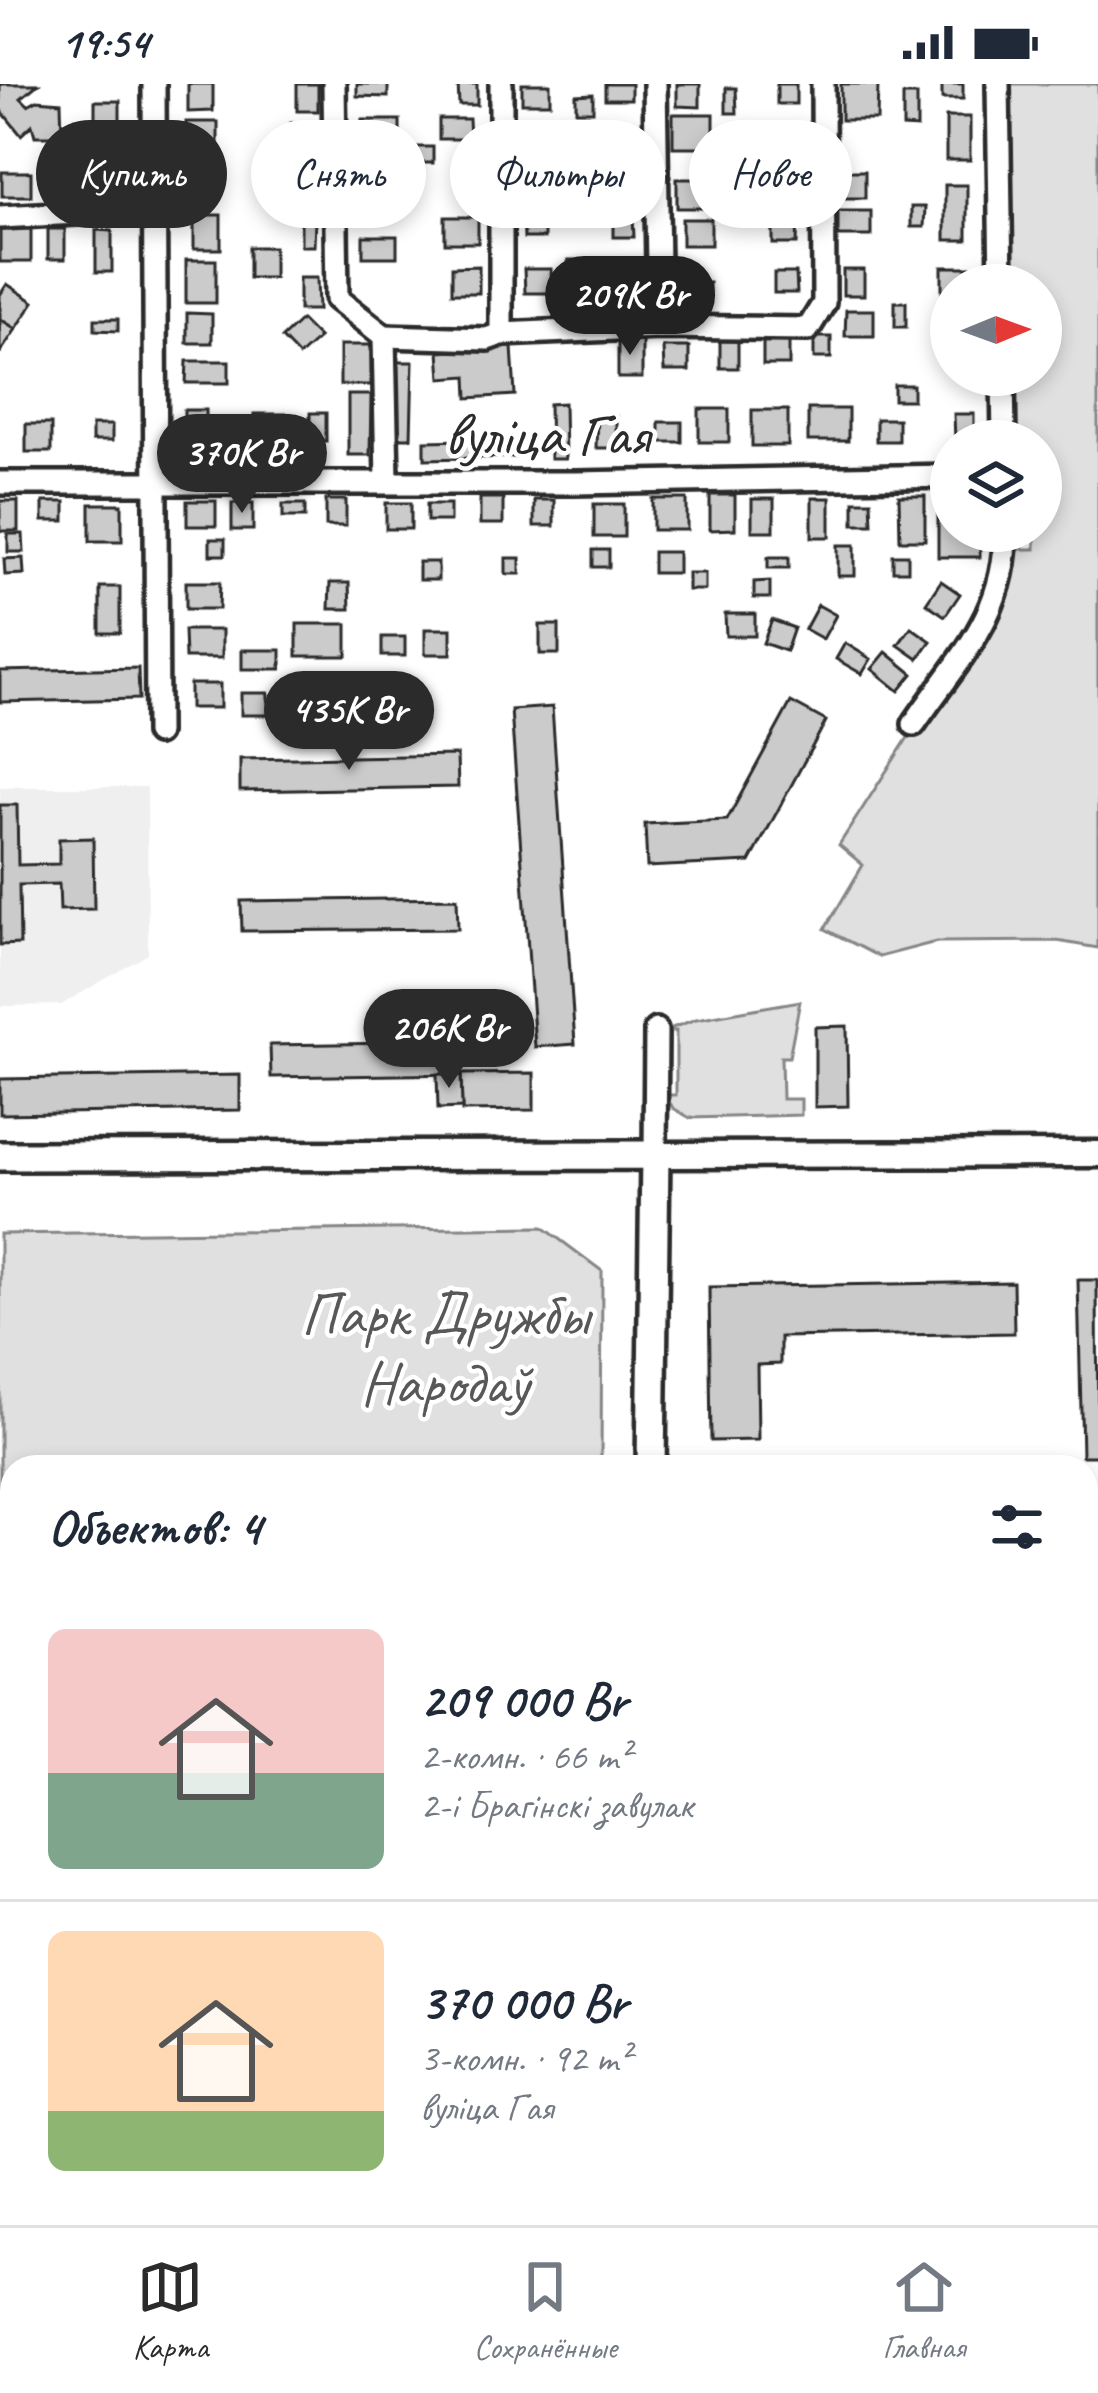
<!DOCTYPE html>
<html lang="ru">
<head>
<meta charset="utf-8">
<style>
  :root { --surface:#fff; --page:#f6f6f7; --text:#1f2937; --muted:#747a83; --line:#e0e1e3; --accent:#2b2b2b }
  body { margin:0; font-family:Caveat,sans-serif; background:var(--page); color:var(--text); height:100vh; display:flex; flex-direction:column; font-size:45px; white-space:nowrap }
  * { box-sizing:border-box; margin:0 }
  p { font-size:39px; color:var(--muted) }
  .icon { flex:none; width:66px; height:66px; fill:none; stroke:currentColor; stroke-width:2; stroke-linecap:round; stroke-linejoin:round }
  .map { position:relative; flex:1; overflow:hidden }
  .panel { position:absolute; left:0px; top:1371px; width:1098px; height:771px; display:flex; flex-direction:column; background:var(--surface); border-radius:36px 36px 0 0; box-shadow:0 6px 18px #0003 }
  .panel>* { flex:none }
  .top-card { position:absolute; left:36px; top:36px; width:1026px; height:108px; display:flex; gap:24px }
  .needle { width:78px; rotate:89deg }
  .controls { position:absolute; left:930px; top:180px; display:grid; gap:24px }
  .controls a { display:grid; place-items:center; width:132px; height:132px; border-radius:50%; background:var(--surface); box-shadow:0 6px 18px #0003; font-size:60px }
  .price { position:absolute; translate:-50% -102px; padding:0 27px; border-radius:42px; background:var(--accent); color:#fff; font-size:39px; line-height:78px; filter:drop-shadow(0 3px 6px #0008) }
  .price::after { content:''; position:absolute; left:50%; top:72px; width:36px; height:27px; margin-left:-18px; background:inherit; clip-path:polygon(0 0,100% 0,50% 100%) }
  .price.current { background:#222; color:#fff }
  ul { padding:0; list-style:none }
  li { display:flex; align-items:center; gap:36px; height:300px; padding:0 48px }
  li+li { border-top:3px solid var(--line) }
  li span { display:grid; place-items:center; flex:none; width:336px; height:240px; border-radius:18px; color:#555 }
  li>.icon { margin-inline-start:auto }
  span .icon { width:144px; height:144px; fill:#fffc; stroke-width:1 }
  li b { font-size:51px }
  h2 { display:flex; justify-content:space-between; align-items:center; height:144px; padding:0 48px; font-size:51px }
  .pill { padding:0 42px; border-radius:54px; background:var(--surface); box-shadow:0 6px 18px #0003; font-size:42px; line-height:108px }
  .pill.current { background:var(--accent); color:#fff }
  .status { display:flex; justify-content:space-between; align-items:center; height:84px; padding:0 60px; background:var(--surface); direction:ltr }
  .status svg { height:33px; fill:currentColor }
  .dock { display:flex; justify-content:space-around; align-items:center; height:168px; border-top:3px solid var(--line); background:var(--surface); font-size:33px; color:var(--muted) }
  .dock a { display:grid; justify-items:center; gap:6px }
  .dock .current { color:var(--accent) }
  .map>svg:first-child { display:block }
  .built { fill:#efefef }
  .green { fill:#e0e0e0; stroke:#868686; stroke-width:3 }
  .building { fill:#cbcbcb; stroke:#2b2b2b; stroke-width:3 }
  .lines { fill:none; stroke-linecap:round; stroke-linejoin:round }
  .minor-casing { stroke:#2b2b2b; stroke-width:30 }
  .tertiary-casing { stroke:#2b2b2b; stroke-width:33 }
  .secondary-casing { stroke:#2b2b2b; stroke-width:36 }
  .minor { stroke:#fff; stroke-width:21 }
  .tertiary { stroke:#fff; stroke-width:24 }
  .secondary { stroke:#fff; stroke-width:27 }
  .labels { text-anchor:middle; stroke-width:9; stroke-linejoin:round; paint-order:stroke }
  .street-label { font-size:60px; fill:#2b2b2b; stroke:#fff }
  .park-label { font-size:60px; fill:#585858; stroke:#fff }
</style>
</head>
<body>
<div class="status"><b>19:54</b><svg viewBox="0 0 49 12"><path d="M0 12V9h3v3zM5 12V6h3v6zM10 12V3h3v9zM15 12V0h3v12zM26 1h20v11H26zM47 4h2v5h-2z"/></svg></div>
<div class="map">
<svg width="1098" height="2141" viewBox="0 0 1098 2141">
  <rect width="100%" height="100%" fill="#fff"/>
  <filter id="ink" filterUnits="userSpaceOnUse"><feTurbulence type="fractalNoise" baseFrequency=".00833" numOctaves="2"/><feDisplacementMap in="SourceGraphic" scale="24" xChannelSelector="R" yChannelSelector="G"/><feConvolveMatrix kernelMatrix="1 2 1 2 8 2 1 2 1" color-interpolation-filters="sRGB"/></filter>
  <g filter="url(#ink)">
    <g class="built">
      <path d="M0,703H147L148,870L61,921L0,922Z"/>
      <path d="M714,2130H957L948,2141H714Z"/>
    </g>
    <g class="green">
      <path d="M1000,0H1098V864L1057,857L936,858L879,873L825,845L863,781L839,761L916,641L969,568L1007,465H1035V447H1041V357H1006L1005,291H1041V201H1003Z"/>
      <path d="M800,917L789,973H781L782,1015H801V1031L690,1034L673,1024L665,1011H676V947H664L696,935Z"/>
      <path d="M543,1143L602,1187L601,1383H12V2130H594V2141H0V1150Z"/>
    </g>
    <g class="building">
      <path d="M0,0H38L21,14L28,21L37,16L61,18L62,52H35L32,41L21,51L0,25Z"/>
      <path d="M188,0H213V27L188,28Z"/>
      <rect x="297" y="0" width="21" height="27"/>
      <path d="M357,0H388V13L357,12Z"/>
      <path d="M458,0H477V21H459Z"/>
      <rect x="522" y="0" width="28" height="19"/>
      <rect x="605" y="0" width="26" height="15"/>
      <path d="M677,0H700V23L677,22Z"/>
      <rect x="777" y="0" width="19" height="20"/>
      <path d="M841,0H878L877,36H841Z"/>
      <rect x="942" y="0" width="21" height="15"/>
      <path d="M726,4H736L737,29H726Z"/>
      <path d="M593,10V27H576V11Z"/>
      <path d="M903,11H917V44L903,43Z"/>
      <rect x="95" y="17" width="25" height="32"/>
      <rect x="673" y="30" width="41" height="33"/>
      <rect x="946" y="33" width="24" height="43"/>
      <path d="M439,35H469L470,55H439Z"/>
      <rect x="362" y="36" width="38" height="26"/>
      <rect x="520" y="37" width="15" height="16"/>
      <path d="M186,38H218V78H185Z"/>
      <rect x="604" y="38" width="21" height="36"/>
      <rect x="291" y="39" width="22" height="28"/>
      <path d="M772,40H794V62L773,63Z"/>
      <rect x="415" y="63" width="18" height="16"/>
      <rect x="462" y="77" width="17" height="37"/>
      <rect x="836" y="87" width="29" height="27"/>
      <rect x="2" y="88" width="29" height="24"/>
      <rect x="88" y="89" width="30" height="15"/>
      <path d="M522,91H550L549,115L522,114Z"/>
      <rect x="768" y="92" width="29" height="24"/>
      <path d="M203,94V109H188V95Z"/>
      <rect x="299" y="94" width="16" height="30"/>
      <rect x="677" y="95" width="32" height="29"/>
      <rect x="612" y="96" width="23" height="31"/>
      <rect x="360" y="97" width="39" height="21"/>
      <rect x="945" y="101" width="22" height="55"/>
      <rect x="571" y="106" width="24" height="25"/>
      <path d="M911,123H925L924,143H911Z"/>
      <rect x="838" y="127" width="33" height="25"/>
      <path d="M773,130H798L797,160H773Z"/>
      <rect x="194" y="131" width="27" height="34"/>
      <path d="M523,131H544V154H524Z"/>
      <rect x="445" y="133" width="33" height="26"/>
      <path d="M614,133H633L634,153H614Z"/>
      <rect x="682" y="135" width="29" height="26"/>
      <path d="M301,136H315L314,162H301Z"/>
      <rect x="0" y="145" width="31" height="33"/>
      <rect x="48" y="145" width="17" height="30"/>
      <path d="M96,146L112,147V188H96Z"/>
      <rect x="363" y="152" width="34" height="21"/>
      <rect x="249" y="163" width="25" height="31"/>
      <rect x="186" y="176" width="30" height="43"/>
      <rect x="568" y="176" width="17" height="24"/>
      <path d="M479,182V209H452V183Z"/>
      <path d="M603,183H634L635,213H603Z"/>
      <path d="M942,183H974V201H951V209H942Z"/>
      <path d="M524,185H551L552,209H525Z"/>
      <rect x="843" y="186" width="21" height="25"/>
      <path d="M774,189H796L797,209H774Z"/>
      <path d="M299,194H317L318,226H299Z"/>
      <rect x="680" y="199" width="29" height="22"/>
      <path d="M7,200L34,218L16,245L0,235V211Z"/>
      <rect x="895" y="218" width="11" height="25"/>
      <path d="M846,226H874V252H845Z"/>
      <path d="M187,229L212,230V259H187Z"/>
      <path d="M0,235L16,245L0,269Z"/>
      <path d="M95,235H118V247L95,246Z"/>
      <path d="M301,236L319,254L299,272L282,254Z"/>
      <rect x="814" y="253" width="17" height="21"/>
      <rect x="618" y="254" width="24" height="40"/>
      <rect x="720" y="256" width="18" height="28"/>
      <rect x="763" y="256" width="26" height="25"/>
      <rect x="340" y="261" width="31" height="40"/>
      <path d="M512,263L515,311L468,314L467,292L441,294L439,268Z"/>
      <path d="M663,263H689V287H664Z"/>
      <path d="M187,277H229V299H186Z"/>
      <path d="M397,278H413L411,354H395Z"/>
      <rect x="894" y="301" width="19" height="15"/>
      <path d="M348,311H371L370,371H348Z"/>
      <path d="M564,319L565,375H550L549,320Z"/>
      <rect x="699" y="325" width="30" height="33"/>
      <rect x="808" y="325" width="40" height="32"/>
      <rect x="184" y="326" width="22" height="17"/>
      <rect x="752" y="326" width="36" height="36"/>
      <rect x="310" y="329" width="16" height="28"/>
      <rect x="254" y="330" width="37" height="40"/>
      <path d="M954,330H974V357H955Z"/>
      <path d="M597,332H616V364H596Z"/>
      <rect x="876" y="335" width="22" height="22"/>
      <rect x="659" y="338" width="23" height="20"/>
      <rect x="26" y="340" width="25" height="28"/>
      <rect x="92" y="341" width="20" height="16"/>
      <path d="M516,355V373L425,375V357Z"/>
      <path d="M710,411H735V445L710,446Z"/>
      <path d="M899,412H925V456H900Z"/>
      <path d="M938,412H951V447H980V473H938Z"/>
      <rect x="480" y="414" width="23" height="26"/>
      <rect x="812" y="414" width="18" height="39"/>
      <rect x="653" y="415" width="34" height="31"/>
      <rect x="752" y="415" width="22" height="32"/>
      <rect x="326" y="416" width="20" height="26"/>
      <rect x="534" y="416" width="20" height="26"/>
      <rect x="0" y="417" width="18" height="30"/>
      <rect x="187" y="417" width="29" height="25"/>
      <path d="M854,417H871L872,440H854Z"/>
      <rect x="43" y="418" width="22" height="19"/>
      <rect x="232" y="419" width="21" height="27"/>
      <rect x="386" y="419" width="25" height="26"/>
      <rect x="90" y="420" width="32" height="37"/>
      <rect x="283" y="420" width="22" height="13"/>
      <rect x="427" y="420" width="23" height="17"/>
      <rect x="594" y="420" width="30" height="33"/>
      <path d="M8,450H23L24,468H8Z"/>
      <rect x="210" y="455" width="15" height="16"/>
      <rect x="838" y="461" width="17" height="31"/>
      <rect x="593" y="466" width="16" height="17"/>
      <rect x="653" y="468" width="25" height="21"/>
      <rect x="893" y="471" width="15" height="16"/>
      <rect x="768" y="473" width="21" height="11"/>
      <path d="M23,474L24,490L5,491L4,475Z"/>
      <rect x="506" y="474" width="14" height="16"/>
      <rect x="419" y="478" width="19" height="18"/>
      <rect x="688" y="489" width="17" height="17"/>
      <path d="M770,497V514H754V498Z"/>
      <path d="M941,497L960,510L945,532L926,519Z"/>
      <path d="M186,498H220L219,525H186Z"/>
      <path d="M330,499H349L350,525H329Z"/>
      <rect x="100" y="503" width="20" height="46"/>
      <path d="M818,521L836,531L823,555L805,545Z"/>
      <path d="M725,530H755V552H726Z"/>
      <path d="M772,536L794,544L786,567L763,559Z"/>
      <rect x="297" y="540" width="50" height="32"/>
      <rect x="540" y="541" width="19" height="29"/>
      <path d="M911,543L931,557L918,575L898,561Z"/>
      <rect x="425" y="545" width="26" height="25"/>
      <path d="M184,546H222V574H185Z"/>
      <rect x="382" y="553" width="23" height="19"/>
      <path d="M845,559L871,575L862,590L836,575Z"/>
      <rect x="242" y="566" width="39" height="19"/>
      <path d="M886,568L913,590L899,607L872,585Z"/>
      <path d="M138,584L139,615L0,618V587Z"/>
      <rect x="190" y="600" width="30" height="24"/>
      <rect x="324" y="602" width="12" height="20"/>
      <rect x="241" y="609" width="27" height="22"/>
      <path d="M791,618L826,637L750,778L647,783L645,740L727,736Z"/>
      <path d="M552,623L575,960L535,963L511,626Z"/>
      <path d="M457,671L458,703L240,707V675Z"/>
      <path d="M0,721H17L18,781L59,780V755L93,754L94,825L60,826L59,800L19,801L20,860L0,861Z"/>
      <path d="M457,814L458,845L242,847L241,817Z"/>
      <path d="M847,942L848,1022L815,1023V943Z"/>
      <path d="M461,958V990L271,993L270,961Z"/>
      <path d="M534,989V1026L462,1027L461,990Z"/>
      <path d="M437,990H461L462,1024L438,1025Z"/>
      <path d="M240,991V1026L0,1030V995Z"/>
      <path d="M1078,1196H1097L1098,1372H1082Z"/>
      <path d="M1013,1198L1014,1249L780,1253V1280L757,1281L758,1356L711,1357L709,1203Z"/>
      <path d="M1086,2084L1098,2085V2108L1086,2107Z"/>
    </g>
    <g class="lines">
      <defs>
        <g id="minor">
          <path d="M154,0L157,649"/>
          <path d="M334,0L337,215L384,252L387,396"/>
          <path d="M655,0L659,243"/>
          <path d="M998,0L1001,201"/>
          <path d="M0,133L154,125"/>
          <path d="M501,250V0"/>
          <path d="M384,252L487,255L501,250L659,243L808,245L824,219L823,0"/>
          <path d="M1003,291L1004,357"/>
          <path d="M0,399H575L951,392"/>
          <path d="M914,640C957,576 1007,530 1005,447"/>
          <path d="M655,1071L656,946"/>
          <path d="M1086,1825L1098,1785"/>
          <path d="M1086,1954L1098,1955"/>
          <path d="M1039,2137L1081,2141"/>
        </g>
        <path id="tertiary" d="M655,1071L1098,1070"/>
        <g id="secondary">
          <path d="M0,1072L655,1071L651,1383"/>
          <path d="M651,2130V2141"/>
        </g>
      </defs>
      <use href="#minor" class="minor-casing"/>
      <use href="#tertiary" class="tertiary-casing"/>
      <use href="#secondary" class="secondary-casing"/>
      <use href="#minor" class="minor"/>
      <use href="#tertiary" class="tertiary"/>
      <use href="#secondary" class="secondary"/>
    </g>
  </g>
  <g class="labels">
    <g class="street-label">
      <text x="547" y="370">вуліца Гая</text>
    </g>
    <g class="park-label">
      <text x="445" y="1250">Парк Дружбы<tspan x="445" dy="69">Народаў</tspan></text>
    </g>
  </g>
</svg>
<div class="controls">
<a><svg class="needle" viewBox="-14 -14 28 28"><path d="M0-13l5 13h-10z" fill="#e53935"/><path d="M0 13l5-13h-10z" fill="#747a83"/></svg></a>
<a><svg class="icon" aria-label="layers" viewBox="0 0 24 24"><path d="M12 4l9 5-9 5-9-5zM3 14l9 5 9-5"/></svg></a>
</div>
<b class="price current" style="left:630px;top:274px">209K Br</b>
<b class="price" style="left:242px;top:432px">370K Br</b>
<b class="price" style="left:349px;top:689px">435K Br</b>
<b class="price" style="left:449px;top:1007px">206K Br</b>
<div class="top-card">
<a class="pill current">Купить</a>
<a class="pill">Снять</a>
<a class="pill">Фильтры</a>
<a class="pill">Новое</a>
</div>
<section class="panel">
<h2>Объектов: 4<svg class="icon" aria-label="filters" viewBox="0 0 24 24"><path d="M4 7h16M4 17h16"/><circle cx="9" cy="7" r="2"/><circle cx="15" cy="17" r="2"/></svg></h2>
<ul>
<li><span style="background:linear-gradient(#f6c9c9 60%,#7fa58c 0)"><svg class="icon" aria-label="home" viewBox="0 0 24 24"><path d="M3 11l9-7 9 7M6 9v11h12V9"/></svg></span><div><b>209 000 Br</b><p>2-комн. · 66 m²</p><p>2-і Брагінскі завулак</p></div></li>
<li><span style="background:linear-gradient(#ffd9b3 75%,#8fb573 0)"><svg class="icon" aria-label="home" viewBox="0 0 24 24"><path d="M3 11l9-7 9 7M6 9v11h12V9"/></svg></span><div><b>370 000 Br</b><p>3-комн. · 92 m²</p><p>вуліца Гая</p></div></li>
</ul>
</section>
</div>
<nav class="dock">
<a class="current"><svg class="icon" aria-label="map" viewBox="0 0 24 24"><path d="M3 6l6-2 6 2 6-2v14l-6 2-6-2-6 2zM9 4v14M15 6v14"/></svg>Карта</a>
<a><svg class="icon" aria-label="saved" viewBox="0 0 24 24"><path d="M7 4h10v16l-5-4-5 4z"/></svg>Сохранённые</a>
<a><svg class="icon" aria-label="home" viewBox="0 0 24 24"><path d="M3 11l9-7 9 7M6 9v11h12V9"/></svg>Главная</a>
</nav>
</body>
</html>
